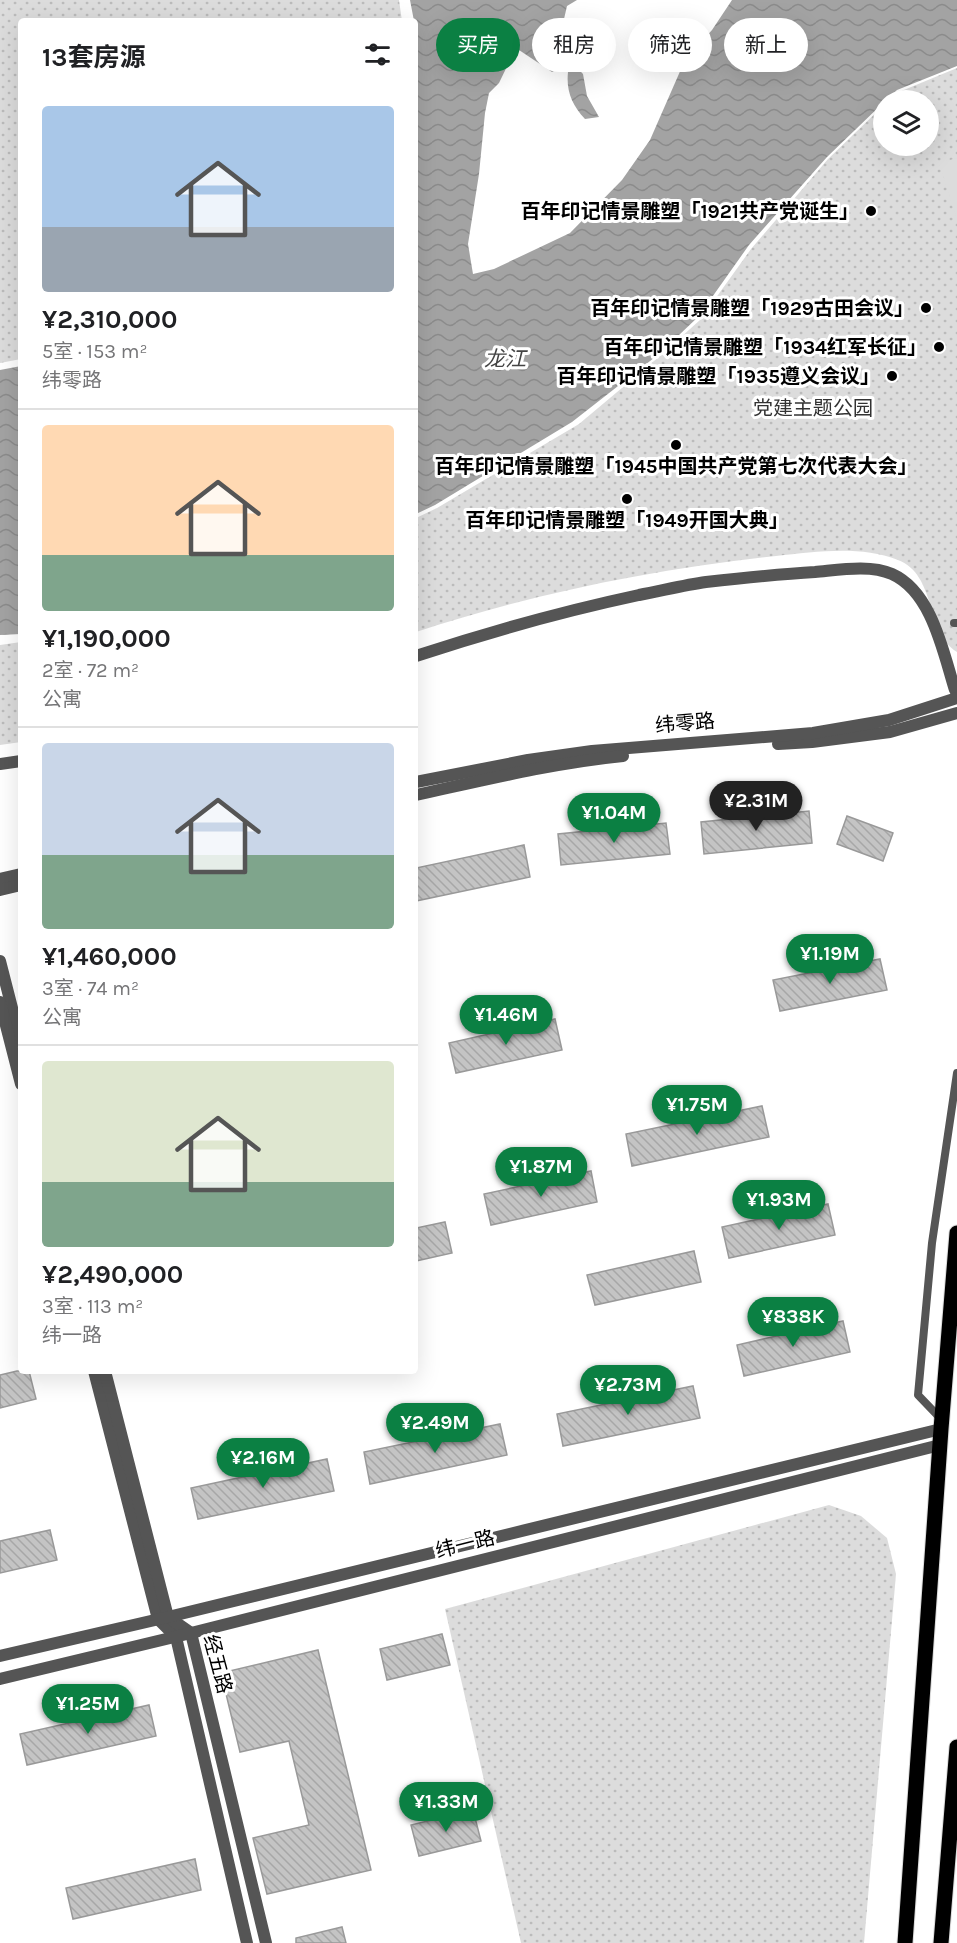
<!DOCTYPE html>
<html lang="zh">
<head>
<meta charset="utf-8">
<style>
  :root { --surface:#fff; --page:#f6f6f6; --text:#202124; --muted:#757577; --line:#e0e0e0; --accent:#0b8043 }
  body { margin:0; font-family:Karla,"Noto Sans SC",sans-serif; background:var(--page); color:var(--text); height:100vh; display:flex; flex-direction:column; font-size:22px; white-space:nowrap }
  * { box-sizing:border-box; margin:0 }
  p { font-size:20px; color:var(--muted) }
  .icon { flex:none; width:33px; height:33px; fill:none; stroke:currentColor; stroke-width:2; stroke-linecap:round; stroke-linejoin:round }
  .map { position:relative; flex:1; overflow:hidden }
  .sheet { position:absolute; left:18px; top:18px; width:400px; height:1356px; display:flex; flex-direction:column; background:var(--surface); border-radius:6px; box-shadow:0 6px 24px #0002 }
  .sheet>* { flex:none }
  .banner { position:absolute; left:436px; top:18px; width:430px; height:54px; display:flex; gap:12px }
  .tools { position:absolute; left:873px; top:90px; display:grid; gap:12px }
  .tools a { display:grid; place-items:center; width:66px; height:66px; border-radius:50%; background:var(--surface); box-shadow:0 6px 24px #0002; font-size:30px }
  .price { position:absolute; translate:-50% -51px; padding:0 14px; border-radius:21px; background:var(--accent); color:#fff; font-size:20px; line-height:39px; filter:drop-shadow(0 2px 3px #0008) }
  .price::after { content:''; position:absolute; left:50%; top:36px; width:18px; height:14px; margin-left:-9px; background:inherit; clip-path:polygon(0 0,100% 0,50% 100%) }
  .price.on { background:#222; color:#fff }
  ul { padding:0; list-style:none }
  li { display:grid; align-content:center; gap:12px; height:318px; padding:0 24px }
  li+li { border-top:2px solid var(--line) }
  li span { display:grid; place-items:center; height:186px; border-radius:6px; color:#555 }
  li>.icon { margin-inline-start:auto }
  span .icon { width:108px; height:108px; fill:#fffc; stroke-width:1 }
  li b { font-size:26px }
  h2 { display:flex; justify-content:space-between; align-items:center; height:72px; padding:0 24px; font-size:26px }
  .pill { padding:0 21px; border-radius:27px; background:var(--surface); box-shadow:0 6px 24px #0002; font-size:21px; line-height:54px }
  .pill.on { background:var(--accent); color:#fff }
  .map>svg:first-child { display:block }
  .green { fill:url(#green-dots) }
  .pitch { fill:#dcdcdc }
  .water { fill:url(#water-waves) }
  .building { fill:url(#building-back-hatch); stroke:#999; stroke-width:1.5 }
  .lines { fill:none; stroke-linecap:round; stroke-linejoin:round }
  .primary-casing { stroke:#dbdbdb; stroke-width:17 }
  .lane { stroke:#555; stroke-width:8 }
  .street { stroke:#555; stroke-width:12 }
  .primary { stroke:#000; stroke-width:15 }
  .poi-dot { fill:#000; stroke:#fff; stroke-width:2 }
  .labels { text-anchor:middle; stroke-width:6; stroke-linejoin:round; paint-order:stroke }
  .poi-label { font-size:20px; font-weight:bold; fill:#000; stroke:#fff; text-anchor:end }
  .park-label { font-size:20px; fill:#333; stroke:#fff }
  .street-label { font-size:20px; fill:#000; stroke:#fff }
  .water-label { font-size:21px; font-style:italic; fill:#444; stroke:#fff }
</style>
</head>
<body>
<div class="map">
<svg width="957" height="1943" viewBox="0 0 957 1943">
  <defs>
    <pattern id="green-dots" width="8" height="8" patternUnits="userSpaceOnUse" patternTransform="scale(1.5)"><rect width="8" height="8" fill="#dcdcdc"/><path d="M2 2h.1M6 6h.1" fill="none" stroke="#bbb" stroke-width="1.8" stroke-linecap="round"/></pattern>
    <pattern id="water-waves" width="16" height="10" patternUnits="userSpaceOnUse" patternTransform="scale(1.5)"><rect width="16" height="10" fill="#a3a3a3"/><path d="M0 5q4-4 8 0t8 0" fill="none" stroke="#8b8b8b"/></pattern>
    <pattern id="building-back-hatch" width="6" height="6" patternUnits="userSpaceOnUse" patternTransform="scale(1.5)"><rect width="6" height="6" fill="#c4c4c4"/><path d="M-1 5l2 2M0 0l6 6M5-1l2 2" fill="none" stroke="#a7a7a7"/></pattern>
  </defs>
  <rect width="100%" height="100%" fill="#fff"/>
  <g class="green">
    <path d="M0,0H399L402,21H21V359L0,363Z"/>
    <path d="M957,68V652C925,632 937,575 898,560C859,545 816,552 776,556C654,569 532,594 416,632V518L437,508L579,424L660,356L700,320L751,249L828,159L883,106L884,146H928V100H890L899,92Z"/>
    <path d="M21,642V742L0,745V645Z"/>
    <path d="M829,1505L861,1516L887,1538L896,1574L864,1943H521L445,1609Z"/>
  </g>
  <path class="pitch" d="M957,158V217H956L939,163Z"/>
  <g class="water">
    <path d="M410,0H577L567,6L564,19L552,25L550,35L562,52L583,74L587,96L599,117L585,119C572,105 566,91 568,72L561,68L552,72L516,48L499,83L489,93L485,113L479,174L468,244L473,274L494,269L570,233L622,180L650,140L685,60L712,30L732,0H957V66L897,90L886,100H884L883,103L827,157L749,245L698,317L659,354L572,422L435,505L416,514V101C420,74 416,48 416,21H414Z"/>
    <path d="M21,366V634L0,635V370Z"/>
  </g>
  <g class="building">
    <path d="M809,811L812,843L704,854L701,822Z"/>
    <path d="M847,816L893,833L883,861L837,844Z"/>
    <path d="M666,823L670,854L561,865L558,834Z"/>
    <path d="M524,845L530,877L416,901V868Z"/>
    <path d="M880,959L887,990L780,1011L773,980Z"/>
    <path d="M555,1019L562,1050L456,1073L449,1043Z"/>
    <path d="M762,1106L769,1137L632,1166L626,1134Z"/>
    <path d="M591,1171L597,1202L491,1225L484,1194Z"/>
    <path d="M828,1204L835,1235L729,1258L722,1227Z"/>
    <path d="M445,1222L452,1253L416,1261V1228Z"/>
    <path d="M694,1251L701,1282L595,1305L587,1275Z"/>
    <path d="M843,1321L850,1352L744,1376L737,1345Z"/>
    <path d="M17,1371H29L36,1399L0,1408V1375Z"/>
    <path d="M693,1386L700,1418L563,1446L557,1414Z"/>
    <path d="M500,1424L507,1455L370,1484L364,1452Z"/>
    <path d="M327,1459L334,1491L198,1519L191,1488Z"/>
    <path d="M50,1530L57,1560L0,1573V1541Z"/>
    <path d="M442,1634L450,1665L387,1680L380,1649Z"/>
    <path d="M318,1650L371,1870L267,1894L253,1838L309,1825L289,1741L240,1752L221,1673Z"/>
    <path d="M149,1705L156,1736L27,1765L20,1734Z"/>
    <path d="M473,1810L481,1841L419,1856L411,1825Z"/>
    <path d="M195,1859L201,1890L73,1919L66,1888Z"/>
    <path d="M342,1927L346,1943H296V1938Z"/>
  </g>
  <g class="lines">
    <defs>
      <g id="primary">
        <path d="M905,1943L941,1429L957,1233"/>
        <path d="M941,1943L957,1747"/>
      </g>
    </defs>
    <use href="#primary" class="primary-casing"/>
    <g class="lane">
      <path d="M954,623H957"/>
      <path d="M942,1420L918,1395L932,1243L957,1073"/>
    </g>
    <g class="street">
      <path d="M416,656C489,632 564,611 639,595C661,591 684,585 706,582C742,578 779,574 815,572C838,570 870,564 892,574C932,592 943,652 955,690"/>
      <path d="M778,744L812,742L890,732L957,713"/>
      <path d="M0,764L21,761"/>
      <path d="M416,782L528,760L592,751L813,733L889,720L957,698"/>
      <path d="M416,795C484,780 553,763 623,756"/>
      <path d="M0,879L21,874"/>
      <path d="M0,890L21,885"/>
      <path d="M0,961L21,1043"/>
      <path d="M0,1002L21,1084"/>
      <path d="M94,1371L158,1619L176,1637L247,1943"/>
      <path d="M105,1371L168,1617L191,1633L266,1943"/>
      <path d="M0,1656L168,1617L941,1429"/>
      <path d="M0,1679L191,1633L940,1445"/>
    </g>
    <use href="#primary" class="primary"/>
  </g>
  <g class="poi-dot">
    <circle cx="871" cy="211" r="6"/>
    <circle cx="926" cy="308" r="6"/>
    <circle cx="939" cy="347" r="6"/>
    <circle cx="892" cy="376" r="6"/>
    <circle cx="676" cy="445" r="6"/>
    <circle cx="627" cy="499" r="6"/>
  </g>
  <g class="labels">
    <g class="poi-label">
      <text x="859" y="218">百年印记情景雕塑「1921共产党诞生」</text>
      <text x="914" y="315">百年印记情景雕塑「1929古田会议」</text>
      <text x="927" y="354">百年印记情景雕塑「1934红军长征」</text>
      <text x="880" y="383">百年印记情景雕塑「1935遵义会议」</text>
      <text x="676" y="473" text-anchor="middle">百年印记情景雕塑「1945中国共产党第七次代表大会」</text>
      <text x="627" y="527" text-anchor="middle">百年印记情景雕塑「1949开国大典」</text>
    </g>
    <g class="park-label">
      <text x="813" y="415">党建主题公园</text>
    </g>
    <g class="street-label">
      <text transform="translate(685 723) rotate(-5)" y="7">纬零路</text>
      <text transform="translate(465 1544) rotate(-14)" y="7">纬一路</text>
      <text transform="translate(218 1664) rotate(75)" y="7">经五路</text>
    </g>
    <g class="water-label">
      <text x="505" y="366">龙江</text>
    </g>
  </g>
</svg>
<div class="tools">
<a><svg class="icon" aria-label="layers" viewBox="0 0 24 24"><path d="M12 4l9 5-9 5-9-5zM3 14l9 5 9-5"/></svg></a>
</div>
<b class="price on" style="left:756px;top:832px">¥2.31M</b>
<b class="price" style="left:614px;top:844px">¥1.04M</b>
<b class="price" style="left:830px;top:985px">¥1.19M</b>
<b class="price" style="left:506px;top:1046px">¥1.46M</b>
<b class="price" style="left:697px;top:1136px">¥1.75M</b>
<b class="price" style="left:541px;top:1198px">¥1.87M</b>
<b class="price" style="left:779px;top:1231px">¥1.93M</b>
<b class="price" style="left:793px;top:1348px">¥838K</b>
<b class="price" style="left:628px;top:1416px">¥2.73M</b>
<b class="price" style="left:435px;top:1454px">¥2.49M</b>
<b class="price" style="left:263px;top:1489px">¥2.16M</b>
<b class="price" style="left:88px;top:1735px">¥1.25M</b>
<b class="price" style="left:446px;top:1833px">¥1.33M</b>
<div class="banner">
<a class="pill on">买房</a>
<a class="pill">租房</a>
<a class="pill">筛选</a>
<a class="pill">新上</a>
</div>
<section class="sheet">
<h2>13套房源<svg class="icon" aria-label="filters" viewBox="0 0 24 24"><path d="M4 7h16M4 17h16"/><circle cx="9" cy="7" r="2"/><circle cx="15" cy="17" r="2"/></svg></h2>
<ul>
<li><span style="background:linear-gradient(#a9c7e8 65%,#9aa5b1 0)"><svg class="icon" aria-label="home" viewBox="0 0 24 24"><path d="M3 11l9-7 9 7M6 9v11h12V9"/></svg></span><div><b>¥2,310,000</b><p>5室 · 153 m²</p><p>纬零路</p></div></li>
<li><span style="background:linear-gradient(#ffd9b3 70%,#7fa58c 0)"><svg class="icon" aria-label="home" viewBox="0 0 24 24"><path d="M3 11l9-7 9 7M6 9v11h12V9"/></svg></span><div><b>¥1,190,000</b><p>2室 · 72 m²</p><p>公寓</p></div></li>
<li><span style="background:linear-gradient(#c9d6e8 60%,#7fa58c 0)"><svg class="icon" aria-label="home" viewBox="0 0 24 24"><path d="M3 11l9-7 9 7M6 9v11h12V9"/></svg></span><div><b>¥1,460,000</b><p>3室 · 74 m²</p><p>公寓</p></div></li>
<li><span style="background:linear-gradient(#dfe7d0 65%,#7fa58c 0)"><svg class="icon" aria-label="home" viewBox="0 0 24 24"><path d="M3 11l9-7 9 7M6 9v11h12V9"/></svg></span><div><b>¥2,490,000</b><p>3室 · 113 m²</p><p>纬一路</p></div></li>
</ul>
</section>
</div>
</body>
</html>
